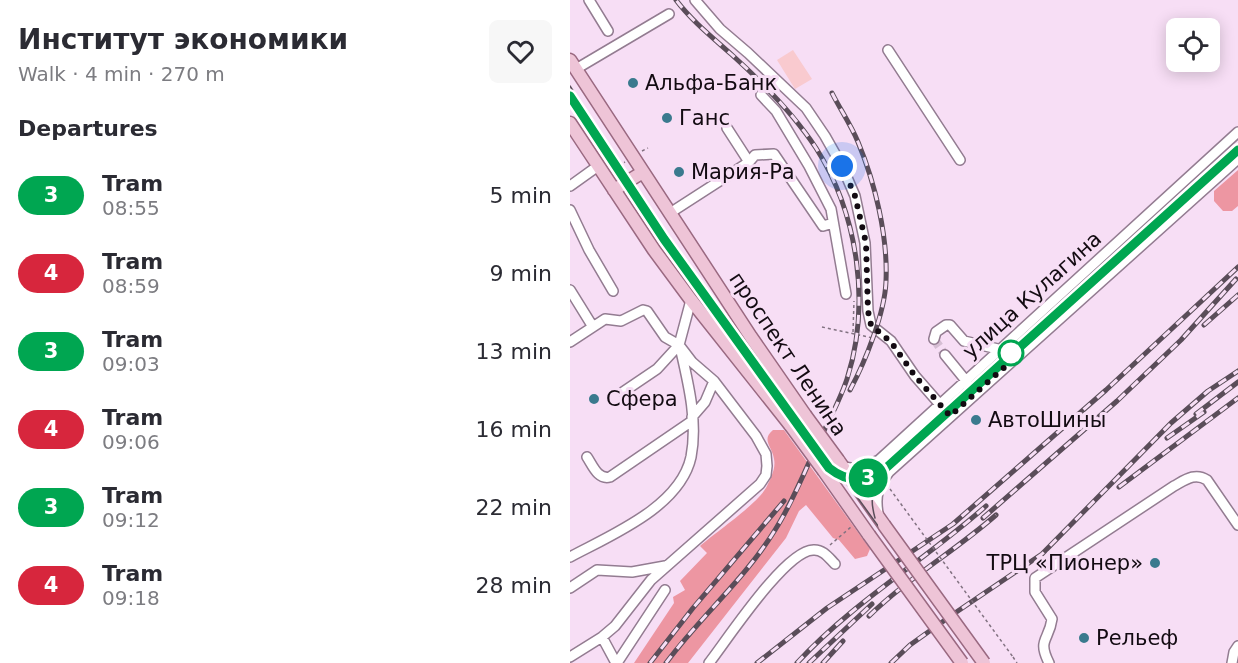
<!DOCTYPE html>
<meta charset="utf-8">
<style>
:root{--surface:#fff;--page:#f7f7f7;--text:#2b2b33;--muted:#7c7c81}
body{margin:0;font-family:"DejaVu Sans",sans-serif;background:var(--page);color:var(--text);height:100vh;display:flex;flex-direction:column;font-size:22px;white-space:nowrap}
*{box-sizing:border-box;margin:0}
p{font-size:20px;color:var(--muted)}
.icon{flex:none;width:33px;height:33px;fill:none;stroke:currentColor;stroke-width:2;stroke-linecap:round;stroke-linejoin:round}
.map{position:relative;flex:1;overflow:hidden}
.side{display:flex;flex-direction:column;background:var(--surface);width:570px}
.side>*{flex:none}
.badge{padding:0 12px;border-radius:20px;font-size:21px;line-height:39px}
.tools{position:absolute;left:596px;top:18px;display:grid;gap:12px}
.tools a{display:grid;place-items:center;width:54px;height:54px;border-radius:9px;background:var(--surface);box-shadow:0 3px 15px #0003;font-size:30px}
.you{position:absolute;width:30px;height:30px;margin:-15px;border:4px solid #fff;border-radius:50%;background:#1a73e8;box-shadow:0 0 0 9px #1a73e833}
.map>.badge{position:absolute;translate:-50% -50%;box-shadow:0 0 0 3px #fff}
h2{padding:0 18px;font-size:22px;line-height:54px}
.round{display:grid;place-items:center;flex:none;width:63px;height:63px;border-radius:9px;background:var(--page)}
.overview{display:flex;align-items:center;justify-content:space-between;height:102px;padding:0 18px}
h1{font-size:28px;font-weight:700;line-height:45px}
ul{padding:0;list-style:none}
li{display:flex;align-items:center;gap:18px;height:78px;padding:0 18px}
li div{flex:1}
li b{display:block;font-size:22px}
li em{font-style:normal}
li .badge{min-width:66px;font-weight:700;text-align:center}
main{display:flex;flex:1;min-height:0}
.map>svg:first-child{display:block}
.green{fill:#f9cacf}
.forest{fill:#ed96a2}
.lines{fill:none;stroke-linecap:round;stroke-linejoin:round}
.minor-tunnel{stroke:#d5bed3;stroke-width:9;stroke-dasharray:9 4.5;stroke-linecap:butt}
.minor-casing{stroke:#937c91;stroke-width:12}
.major-casing{stroke:#9a6981;stroke-width:15}
.path{stroke:#827281;stroke-width:1.5;stroke-dasharray:3 3;stroke-linecap:butt}
.minor{stroke:#fff;stroke-width:9}
.major{stroke:#eec4d7;stroke-width:12}
.tram{stroke:#5a4d59;stroke-width:1.5}
.rail-casing{stroke:#5a4d59;stroke-width:5}
.rail{stroke:#f7def5;stroke-width:3;stroke-dasharray:9;stroke-linecap:butt}
.major-bridge-casing{stroke:#9a6981;stroke-width:15;stroke-linecap:butt}
.path-bridge{stroke:#827281;stroke-width:1.5;stroke-dasharray:3 3;stroke-linecap:butt}
.major-bridge{stroke:#eec4d7;stroke-width:12}
.line-casing{stroke:#fff;stroke-width:14}
.line{stroke:#00a651;stroke-width:9}
.walk{stroke:#130b12;stroke-width:6;stroke-dasharray:0 10.8}
.poi-dot{fill:#3a7a8e;stroke:#f7def5;stroke-width:2}
.stop-dot{fill:#fff;stroke:#00a651;stroke-width:3}
.labels{text-anchor:middle;dominant-baseline:central;stroke-width:6;stroke-linejoin:round;paint-order:stroke}
.poi-label{font-size:21px;fill:#130b12;stroke:#f7def5;text-anchor:start}
.street-label{font-size:21px;fill:#130b12;stroke:#f7def5}
</style>
<main>
<section class="side">
<div class="overview"><div><h1>Институт экономики</h1><p>Walk · 4 min · 270 m</p></div><a class="round"><svg class="icon" aria-label="heart" viewBox="0 0 24 24"><path d="M12 20l-8-8c-3-5 5-10 8-4 3-6 11-1 8 4z"/></svg></a></div>
<h2>Departures</h2>
<ul>
<li><span class="badge" style="background:#00a651;color:#fff">3</span><div><b>Tram</b><p>08:55</p></div><em>5 min</em></li>
<li><span class="badge" style="background:#d7263d;color:#fff">4</span><div><b>Tram</b><p>08:59</p></div><em>9 min</em></li>
<li><span class="badge" style="background:#00a651;color:#fff">3</span><div><b>Tram</b><p>09:03</p></div><em>13 min</em></li>
<li><span class="badge" style="background:#d7263d;color:#fff">4</span><div><b>Tram</b><p>09:06</p></div><em>16 min</em></li>
<li><span class="badge" style="background:#00a651;color:#fff">3</span><div><b>Tram</b><p>09:12</p></div><em>22 min</em></li>
<li><span class="badge" style="background:#d7263d;color:#fff">4</span><div><b>Tram</b><p>09:18</p></div><em>28 min</em></li>
</ul>
</section>
<div class="map">
<svg width="668" height="663" viewBox="0 0 668 663">
<rect width="100%" height="100%" fill="#f7def5"/>
<path class="green" d="M223,50L242,79L225,89L207,60Z"/>
<path class="forest" d="M668,170V206L662,211H653L644,201V191Z
M203,430H214L300,549L297,556L285,559L269,540L263,538L236,505L229,511L216,538L118,663H64L104,603L103,597L115,590L110,581L137,553L130,546C146,532 189,503 197,486C201,478 206,468 204,459C202,446 191,440 203,430Z"/>
<g class="lines">
<path class="minor-tunnel" d="M364,339L375,355"/>
<g class="minor-casing">
<path id="minor" d="M19,0L38,31
M125,0L150,29L178,53L236,108L255,136L272,166L285,196L295,243L298,311L301,325L321,341L345,376L380,416
M318,50L390,160
M6,69L99,14
M191,95L206,111L239,166L261,209L276,294
M179,162L185,155L204,154L253,226L263,223
M0,186L28,166
M0,210L19,250L43,291
M100,213L179,162L157,128
M0,290L23,327
M364,339L366,332L376,325H380L394,341L428,349
M0,342L35,319L51,321L73,310L77,311L95,337L109,345L122,362L144,381L186,436L196,454L197,466L196,475L190,484L81,580L45,626L32,637L0,657
M375,355L406,393
M53,392L87,369L109,345L121,300
M122,417L135,402L144,381
M17,457C23,466 28,480 40,477L122,421
M273,467L289,469L309,460L668,132
M308,513C305,496 308,486 319,472L668,159
M0,557C41,535 110,507 121,457C128,421 118,382 110,347
M0,588L27,570L62,572L95,566
M32,637L46,663
M47,663L95,590
M139,663C157,640 215,551 243,550C253,549 259,558 265,564
M479,663C467,639 479,641 482,619L465,592V578L604,486C615,480 625,472 637,480L668,525
M662,663L664,652L668,646"/>
</g>
<g class="major-casing">
<path id="major" d="M0,60L181,337L235,415
M0,123L84,250L121,300L221,426
M44,190L73,172
M268,460L314,525
M254,471L299,535"/>
</g>
<path class="path" d="M72,151L78,148
M44,169L55,162
M252,327L303,338
M283,332L284,301
M260,545L281,527
M443,657L447,663"/>
<use href="#minor" class="minor"/>
<use href="#major" class="major"/>
<path class="tram" d="M0,86L85,217L407,663
M268,475C286,483 301,479 316,468L668,150
M305,518C300,500 301,487 312,473"/>
<g class="rail-casing">
<path id="rail" d="M262,93C270,109 281,125 288,142C305,183 318,236 316,281C315,313 295,362 280,390
M634,325L668,295
M626,414L668,382
M597,438L634,412
M549,487L668,398
M413,518L547,401L611,340L666,279
M299,616C338,578 385,551 426,515
M80,663L123,608L214,501
M96,663C130,617 175,579 205,530C221,505 233,476 245,449C256,426 269,403 277,379C301,304 288,214 246,148C223,113 192,82 161,54C142,37 121,20 106,0
M187,663L257,608L383,524L536,390L668,267
M227,663C283,602 354,561 416,506
M239,663L302,604
M253,663L273,641
M321,663L340,645L382,615L472,554L601,423L638,391L668,371"/>
</g>
<use href="#rail" class="rail"/>
<g class="major-bridge-casing">
<path id="major-bridge" d="M235,415L268,460
M221,426L254,471
M314,525L414,663
M299,535L392,663"/>
</g>
<path class="path-bridge" d="M320,489L443,657"/>
<use href="#major-bridge" class="major-bridge"/>
</g>
<g class="lines">
<g class="line-casing">
<path id="line" d="M0,96L94,239L259,468C278,483 297,483 316,468L668,150"/>
</g>
<use href="#line" class="line"/>
<path class="walk" d="M272,166L285,196L296,243L298,311L301,325L321,342L345,376L380,416L438,364L441,353"/>
</g>
<g class="poi-dot">
<circle cx="63" cy="83" r="6"/>
<circle cx="97" cy="118" r="6"/>
<circle cx="109" cy="172" r="6"/>
<circle cx="24" cy="399" r="6"/>
<circle cx="406" cy="420" r="6"/>
<circle cx="585" cy="563" r="6"/>
<circle cx="514" cy="638" r="6"/>
</g>
<circle class="stop-dot" cx="441" cy="353" r="12"/>
<g class="labels">
<g class="poi-label">
<text x="75" y="83">Альфа-Банк</text>
<text x="109" y="118">Ганс</text>
<text x="121" y="172">Мария-Ра</text>
<text x="36" y="399">Сфера</text>
<text x="418" y="420">АвтоШины</text>
<text x="573" y="563" text-anchor="end">ТРЦ «Пионер»</text>
<text x="526" y="638">Рельеф</text>
</g>
<g class="street-label">
<text transform="translate(462 295) rotate(-42)">улица Кулагина</text>
<text transform="translate(218 354) rotate(56)">проспект Ленина</text>
</g>
</g>
</svg>
<div class="tools">
<a><svg class="icon" aria-label="locate" viewBox="0 0 24 24"><circle cx="12" cy="12" r="6"/><path d="M12 2v4M12 18v4M2 12h4M18 12h4"/></svg></a>
</div>
<div class="you" style="left:272px;top:166px"></div>
<b class="badge" style="left:298px;top:478px;background:#00a651;color:#fff">3</b>
</div>
</main>
